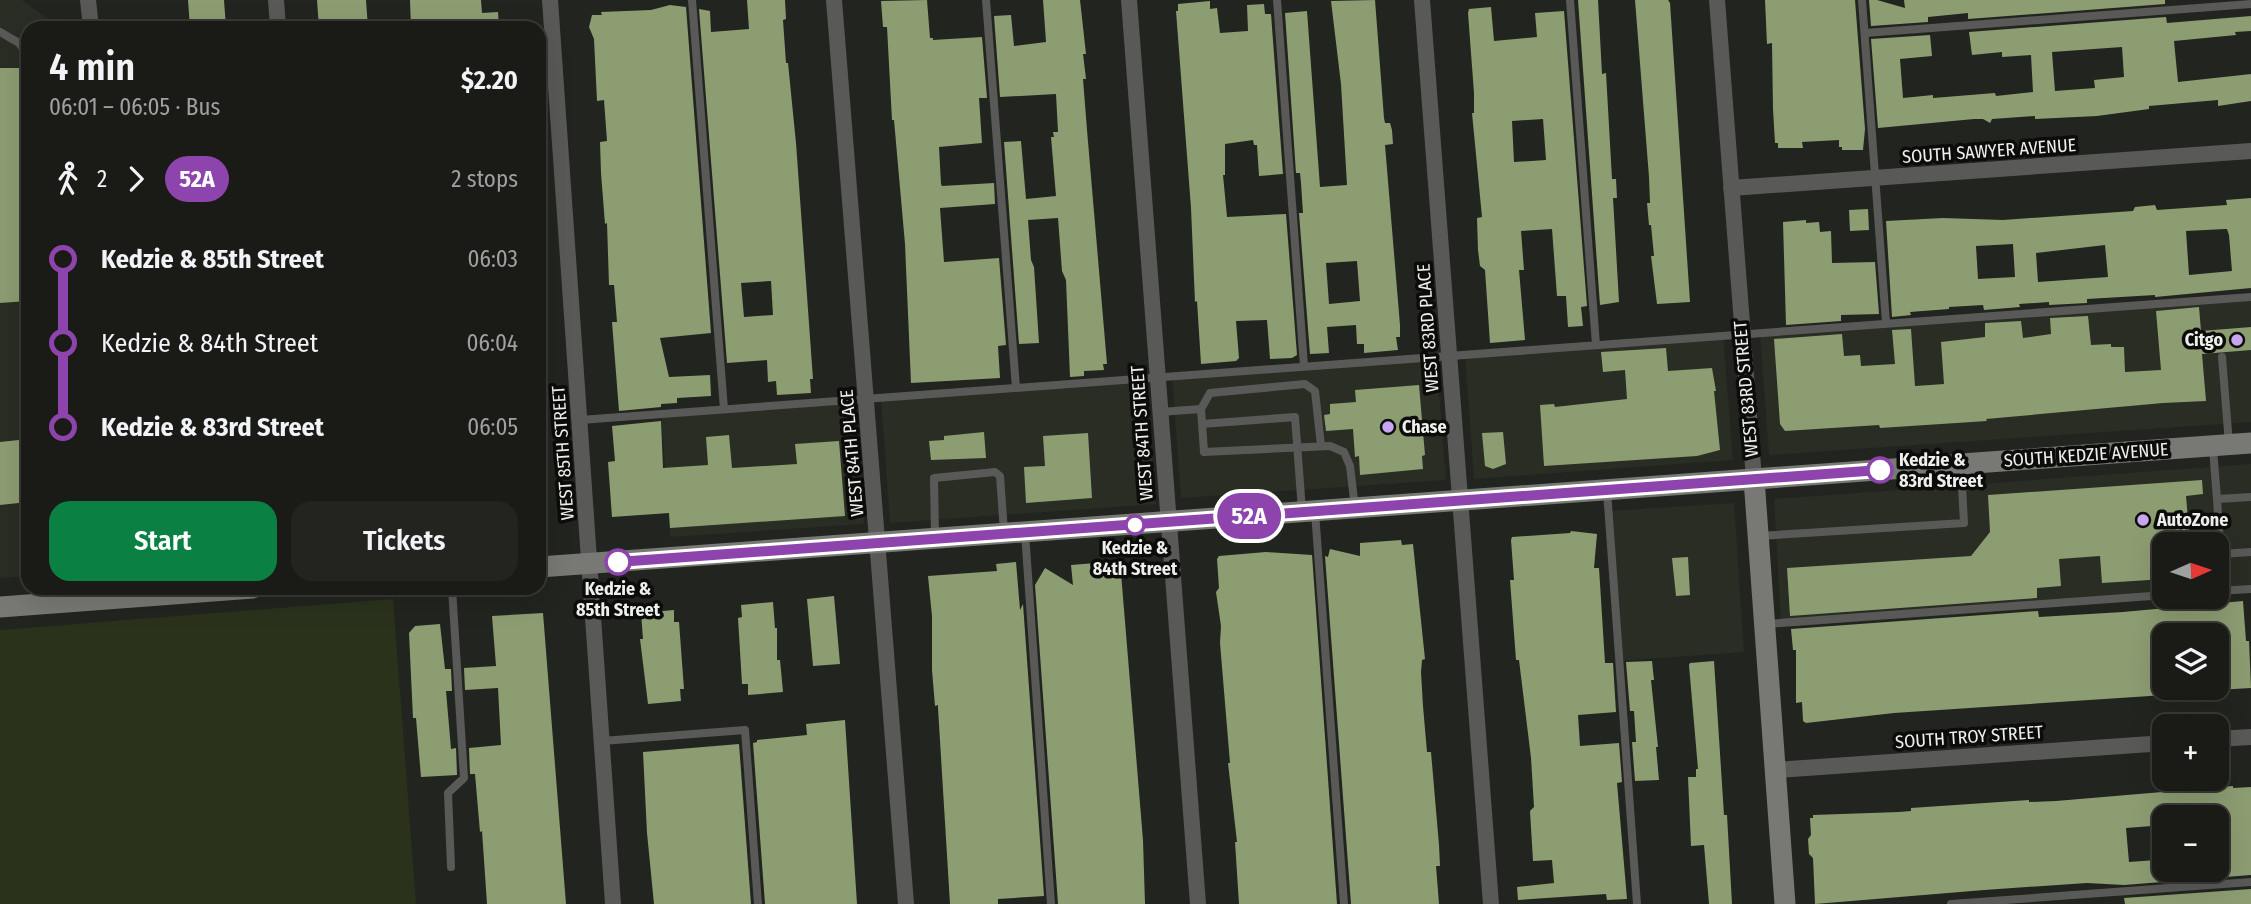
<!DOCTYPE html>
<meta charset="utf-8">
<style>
:root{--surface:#1a1b17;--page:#232420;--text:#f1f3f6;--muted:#9fa1a1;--line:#383936;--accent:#0b8043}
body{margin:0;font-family:"Fira Sans Condensed",sans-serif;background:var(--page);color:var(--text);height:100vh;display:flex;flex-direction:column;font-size:26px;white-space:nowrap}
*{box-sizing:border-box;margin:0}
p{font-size:23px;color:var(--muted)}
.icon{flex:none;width:38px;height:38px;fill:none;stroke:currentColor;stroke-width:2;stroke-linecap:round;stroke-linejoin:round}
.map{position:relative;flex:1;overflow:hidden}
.details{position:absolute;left:21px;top:21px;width:525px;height:574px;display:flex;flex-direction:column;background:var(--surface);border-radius:21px;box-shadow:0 7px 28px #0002,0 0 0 2px var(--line)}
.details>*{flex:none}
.badge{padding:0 14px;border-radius:23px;font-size:24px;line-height:46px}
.needle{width:46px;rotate:87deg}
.controls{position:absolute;left:2152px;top:532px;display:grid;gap:14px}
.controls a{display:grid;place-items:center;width:77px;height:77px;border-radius:14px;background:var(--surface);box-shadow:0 7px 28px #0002,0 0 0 2px var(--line);font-size:35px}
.map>.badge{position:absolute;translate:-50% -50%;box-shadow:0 0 0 4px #fff}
.legs{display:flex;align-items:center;gap:10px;height:77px;padding:0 28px;font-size:23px}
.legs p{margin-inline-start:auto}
.headline{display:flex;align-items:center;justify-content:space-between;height:119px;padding:0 28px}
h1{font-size:38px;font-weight:600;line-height:52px}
.primary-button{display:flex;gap:14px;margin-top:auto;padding:14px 28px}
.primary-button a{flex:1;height:80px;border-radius:21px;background:var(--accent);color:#fff;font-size:28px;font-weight:600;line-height:80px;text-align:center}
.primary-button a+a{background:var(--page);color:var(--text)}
ul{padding:0 28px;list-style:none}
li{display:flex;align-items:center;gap:24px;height:84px;font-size:26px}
li i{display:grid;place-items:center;width:10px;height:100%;margin:0 9px;background:currentColor}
li i::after{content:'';width:18px;height:18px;margin:-9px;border:5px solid;border-radius:50%;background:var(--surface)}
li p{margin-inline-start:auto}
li:first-child i{background:linear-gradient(#0000 50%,currentColor 0)}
li:last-child i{background:linear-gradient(currentColor 50%,#0000 0)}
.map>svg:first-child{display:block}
.built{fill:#292d23}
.green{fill:#2a321c}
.building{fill:#8d9d72;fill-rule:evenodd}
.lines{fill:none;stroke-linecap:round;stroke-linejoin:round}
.lane{stroke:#595a58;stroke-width:8}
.street{stroke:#595a58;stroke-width:16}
.secondary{stroke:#787975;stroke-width:21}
.line-1-casing{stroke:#fff;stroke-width:16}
.line-1{stroke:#8e44ad;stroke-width:10}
.poi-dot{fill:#c7a6ef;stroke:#0c0d0b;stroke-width:2.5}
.stop-1-dot{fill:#fff;stroke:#8e44ad;stroke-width:3.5}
.labels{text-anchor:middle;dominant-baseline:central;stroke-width:7;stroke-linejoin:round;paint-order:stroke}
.street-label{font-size:18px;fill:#eef0ed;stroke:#0c0d0b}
.poi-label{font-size:18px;font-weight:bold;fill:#eef0ed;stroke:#0c0d0b;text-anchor:start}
.stop-label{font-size:18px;font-weight:bold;fill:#eef0ed;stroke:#0c0d0b}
</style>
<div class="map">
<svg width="2251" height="904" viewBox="0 0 2251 904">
<rect width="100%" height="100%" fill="#22241f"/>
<path class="built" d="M0,0H22L50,20L51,28H28V576L0,578Z
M2251,297V422L1769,455L1760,333Z
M1723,335L1733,460L1474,479L1465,355Z
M1436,356L1446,480L1181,498L1172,376Z
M1145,378L1156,504L890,523L881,398Z
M855,399L864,524L670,537L661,414Z
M2251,464V589L2217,591V544H2165V595L1781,623L1774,499Z
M1734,503L1744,652L1619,661L1608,511Z"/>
<path class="green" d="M393,599L416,904H0V630Z"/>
<path class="building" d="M188,0H224L226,28H190Z
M317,0H366L368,28H319Z
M410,0H481L482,13L498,12L499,28H411Z
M747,0H785L786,19L783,20L786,63H788L796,143L813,379H810L811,393L777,395L776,381L768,382L767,360L727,363L699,9L710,11L711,32L749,29ZM771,281L773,315L744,317L741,283Z
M927,0L930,38H933V40L982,37L987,98H979L982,143L939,147L941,184L942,186L994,183L995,204L940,208L944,262L999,258L1006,345L998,346L1000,378L911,383L905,244L894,120H892L887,27H883L881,1Z
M1043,0H1080L1086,54H1083L1086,79H1083L1087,130L1107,364H1103L1104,370L1084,371V376L1070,377L1066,280L1062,271L1058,218L1028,220L1031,260L1034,267L1039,343L1019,344L1004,142L1021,141L1026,199L1056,196L1051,137H1054L1053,132H1058L1056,94L1000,97L994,16L1011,15L1014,46L1046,42Z
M1375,0L1384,118L1385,123H1390L1392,130L1393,144L1385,145L1400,325V337H1396L1398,350L1364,353V344H1357L1356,325L1327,327L1329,353L1310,354L1299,213H1303L1301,183L1300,173H1296L1285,13L1307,11L1320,187L1347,185L1341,84L1331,1ZM1357,261L1360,301L1329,304L1326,263Z
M1578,0H1598L1602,74L1606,73L1612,179H1616L1617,198H1613L1619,302L1600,305Z
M1635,0H1668L1670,3L1690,302L1657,304L1651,256H1654L1651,225H1649L1647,203H1650L1649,177Z
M1765,0H1855L1865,129L1863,150H1842V147H1839V140L1802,142L1803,148H1778V143H1775L1773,109L1772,43L1767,44Z
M1869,0H1877L1905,8L1904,0H2165V4L1968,19V13L1928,17V22L1871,26Z
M1210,1V9L1217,8L1220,33L1248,31L1247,5L1264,4L1265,14H1271L1283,174L1259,176L1257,145H1254L1253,140L1225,144V175H1223L1227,217L1286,214L1297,355L1292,358L1270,359L1267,320L1236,321L1239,358L1236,361L1201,364L1197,301L1195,302L1191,208L1176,11H1178V4Z
M670,5L686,7L711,333L660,338L669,377L710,375L711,396L677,398V403L661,404V407L619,411L612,322H617L614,285H609L607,223L605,224L601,173L600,142L607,141L604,100L597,101L594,39L589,27L592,15H602L601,12L651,10Z
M1491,7L1494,41L1537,37L1535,13L1564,11L1587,306L1581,307L1583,326L1568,327L1566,296H1557L1552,229L1521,231L1524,270H1519L1525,340L1490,343L1485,270L1480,266L1478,250L1477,218L1482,217L1472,113H1474V93L1468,13L1469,9ZM1543,119L1546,160L1514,162L1512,121Z
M2251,16V31L2235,32L2236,35L2174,41L2178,82L2251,74V101L2218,106V100L2149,106V109L2097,116L2035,119V116L1992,119L1990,123L1983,119H1974L1878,128L1871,39L1930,35L1932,56L1900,59L1903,98L1933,95V98L1995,93L1996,96L2033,92L2031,55L2002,57V52L1972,55L1969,32L2166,17L2167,23ZM2122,47L2124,77L2094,80L2095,88L2055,91L2052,52Z
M0,68H19L28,207V301L0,303Z
M2251,198V288L2155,297V295L2087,299V303L2049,305V302L2019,304L2020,307L1984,310L1983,305L1949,307V309L1910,312L1911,315L1892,317L1886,221L1943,218L2003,220L2133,211L2135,207L2155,205L2157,210L2227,205L2226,200ZM2225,229H2227L2229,235L2232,271L2189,275L2186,231ZM2013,244L2015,277L1978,279L1976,246ZM2105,245L2108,277L2038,282L2036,253Z
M1868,209L1869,230L1850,231L1849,210Z
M1806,220V223L1819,222L1820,232L1831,231L1832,263L1875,262L1879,314L1841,315V321L1786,325L1783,222Z
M2199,307L2201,331L2251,327V350L2202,354L2206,401L2163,403L1986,419L1987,421L1880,428L1879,425L1785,431L1780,424L1774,339L1842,334L1844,356L1860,355L1861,366L1895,364L1892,330L1911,329L1915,386L1930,385L1944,384L1941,342L1985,337V323L2021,321L2023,338L2051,334L2050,318L2088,316L2091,345L2111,344V347H2124L2125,372L2161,370L2156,311Z
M1666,348L1668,371L1712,368L1716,391H1714L1720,450L1697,456L1544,466L1540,405L1554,404L1555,407L1627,399L1625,370L1603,372L1601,352Z
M1419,385L1425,455L1422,456L1423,469L1360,475L1359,456L1355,457L1353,429L1326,431L1324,415L1330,414V404L1356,402L1355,390Z
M661,421L663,468L708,465L706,437L729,435L732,468L797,464L795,444L839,441L845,516L670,528L669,513L612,517L608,462L615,461L612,426Z
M984,432L986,458L931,460L929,441L944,440V436Z
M1503,432L1506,464L1493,469L1485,466L1482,433Z
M1088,433L1092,498L1026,503L1024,467L1045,466L1043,436Z
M28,439V502L0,505V442Z
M2202,480L2203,494L2186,496L2190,544H2165V579L2102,583L2100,556L2059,559L2061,586L2037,588V598L1790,616L1787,568L1971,556L1990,532L1988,495Z
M1571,531L1597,534L1594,568H1599L1605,663H1613L1616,712L1578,715L1580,746L1619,743L1622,782L1617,783L1627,899L1607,900L1606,894L1518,900L1517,887L1554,883L1552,860L1533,861L1530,811L1534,807L1531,758L1519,660H1516L1510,580H1514L1511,540L1512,537L1570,533Z
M1401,540L1402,545L1413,544L1425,659L1422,660L1421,672L1423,706L1427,752H1431L1439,845L1440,866H1436L1439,904H1351L1325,556L1328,557L1330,549L1360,556V543Z
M1266,552L1312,555L1337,904H1239L1235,842H1237L1228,763H1230L1220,643L1221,626L1216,592L1219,588L1217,559L1219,556Z
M1688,557L1690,595L1676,596L1672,558Z
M1120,561L1143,840L1145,904H1058L1035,585L1045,568L1073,585L1071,565Z
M1016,562L1020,610L1023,604L1044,896L998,899V904H950L938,708V705L935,706L932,670V616L928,576L997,571L996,564Z
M834,596L840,664L813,666L807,599Z
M2243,601L2246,641H2249L2251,688L2217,690V623L2199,624L2162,626L2165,695L1894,713L1806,723L1803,721L1802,702L1796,703V650H1793L1791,629L2038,611L2039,617L2123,612Z
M773,602L775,628H777V660H780L783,692L748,695V684H742L738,618L742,617L741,605Z
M674,610V622H679L684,689H680L681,701L648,704L640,639H643L641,613Z
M543,613L566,904H487L482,831L480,832L475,774H470L469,748L501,745L498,688L465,690L464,668L496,666L492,616Z
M440,624L445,669H451L452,691H446L451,749L456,748L457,775L421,777L416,718H413L409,633L415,626Z
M1652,661L1654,680H1651L1658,747H1656L1659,780L1635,781L1632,742H1636L1634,711H1630L1626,662Z
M1714,661L1724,815H1727L1732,904H1709L1704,845L1691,846L1688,777H1696V769H1698L1689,665L1690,663Z
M845,720L857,904H765L753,743L757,742V740L807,735L806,724Z
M739,744L751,904H654L647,833L643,752Z
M2233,786V788L2251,787V875L2124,885L2087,883L1984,890L1815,904L1813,858L1809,854L1808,839L1811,835L1810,818H1813V815L1899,812L1911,811V808L2029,800V802L2056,801ZM2165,817H2217V825H2224L2226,854H2222L2223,870H2157L2156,860L2129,862L2126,828L2165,825Z
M2251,889V904H2125L2124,898Z"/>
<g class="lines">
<path class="lane" d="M692,0L724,409
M986,0L1016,388
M1277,0L1304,366
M1570,0L1596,345
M1862,0L1886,323
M0,32L19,43L28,55
M1865,33L2251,4
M2222,357L2229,444
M1201,409L1210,393L1305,384L1315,391L1321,446
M1160,412L1201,409L1204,452L1330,446L1344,452L1350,466L1355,508
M580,420L2251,297
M1202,424L1295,417L1302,510
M2213,449L2217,499
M1607,491L1637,904
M1315,512L1344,904
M1025,533L1051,904
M935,536L934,478L995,472L1000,476L1004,532
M1760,536L1964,523L1961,467
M2221,554L2251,552
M2217,591L2251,589
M2223,591L2217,499L2251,497
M1766,624L2165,595
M602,741L745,730L758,904
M451,867L448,793L464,778L452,588
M1951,904L2251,882"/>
<path class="street" d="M88,0L91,28
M276,0L278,28
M550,0L613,904
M834,0L906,904
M1129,0L1198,904
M1422,0L1491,904
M1717,0L1754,479
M1731,188L2251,151
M2217,739L2251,737
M1776,770L2165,743"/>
<path class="secondary" d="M1754,479L1785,904
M539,567L2251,443
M0,607L253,588"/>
</g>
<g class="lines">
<g class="line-1-casing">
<path id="line-1" d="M618,562L1880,470"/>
</g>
<use href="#line-1" class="line-1"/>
</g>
<g class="poi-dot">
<circle cx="2237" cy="340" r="7"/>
<circle cx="1388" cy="427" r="7"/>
<circle cx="2143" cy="520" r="7"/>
</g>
<g class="stop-1-dot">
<circle cx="1880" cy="470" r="12"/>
<circle cx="1135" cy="525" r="9"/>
<circle cx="618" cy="562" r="12"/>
</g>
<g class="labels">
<g class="street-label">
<text transform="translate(1989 151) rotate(-4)">SOUTH SAWYER AVENUE</text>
<text transform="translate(1428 328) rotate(-94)">WEST 83RD PLACE</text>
<text transform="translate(1746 389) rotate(-95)">WEST 83RD STREET</text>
<text transform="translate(1142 433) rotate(-94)">WEST 84TH STREET</text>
<text transform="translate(563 453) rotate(-94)">WEST 85TH STREET</text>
<text transform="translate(852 453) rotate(-95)">WEST 84TH PLACE</text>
<text transform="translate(2086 455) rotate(-4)">SOUTH KEDZIE AVENUE</text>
<text transform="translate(1969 737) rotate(-4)">SOUTH TROY STREET</text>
</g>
<g class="poi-label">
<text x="2223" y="340" text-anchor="end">Citgo</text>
<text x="1402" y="427">Chase</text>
<text x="2157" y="520">AutoZone</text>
</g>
<g class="stop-label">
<text x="1899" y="460" text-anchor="start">Kedzie &amp;<tspan x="1899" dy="21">83rd Street</tspan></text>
<text x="1135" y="548">Kedzie &amp;<tspan x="1135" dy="21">84th Street</tspan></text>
<text x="618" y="589">Kedzie &amp;<tspan x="618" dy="21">85th Street</tspan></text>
</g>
</g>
</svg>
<div class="controls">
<a><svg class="needle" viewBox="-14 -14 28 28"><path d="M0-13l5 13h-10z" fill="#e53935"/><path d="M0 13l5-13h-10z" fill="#9fa1a1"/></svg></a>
<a><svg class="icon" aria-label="layers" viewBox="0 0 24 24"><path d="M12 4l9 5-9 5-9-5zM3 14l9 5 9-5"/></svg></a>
<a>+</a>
<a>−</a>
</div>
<b class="badge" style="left:1249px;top:516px;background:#8e44ad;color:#fff">52A</b>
<section class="details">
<div class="headline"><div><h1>4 min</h1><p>06:01 – 06:05 · Bus</p></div><b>$2.20</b></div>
<div class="legs"><svg class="icon" aria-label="walk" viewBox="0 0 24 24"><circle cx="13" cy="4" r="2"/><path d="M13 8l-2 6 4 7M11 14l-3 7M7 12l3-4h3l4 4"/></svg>2<svg class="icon" aria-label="forward" viewBox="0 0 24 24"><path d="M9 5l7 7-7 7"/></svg><b class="badge" style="background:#8e44ad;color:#fff">52A</b><p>2 stops</p></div>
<ul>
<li><i style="color:#8e44ad"></i><b>Kedzie &amp; 85th Street</b><p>06:03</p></li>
<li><i style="color:#8e44ad"></i><span>Kedzie &amp; 84th Street</span><p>06:04</p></li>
<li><i style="color:#8e44ad"></i><b>Kedzie &amp; 83rd Street</b><p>06:05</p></li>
</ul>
<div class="primary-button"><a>Start</a><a>Tickets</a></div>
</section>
</div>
